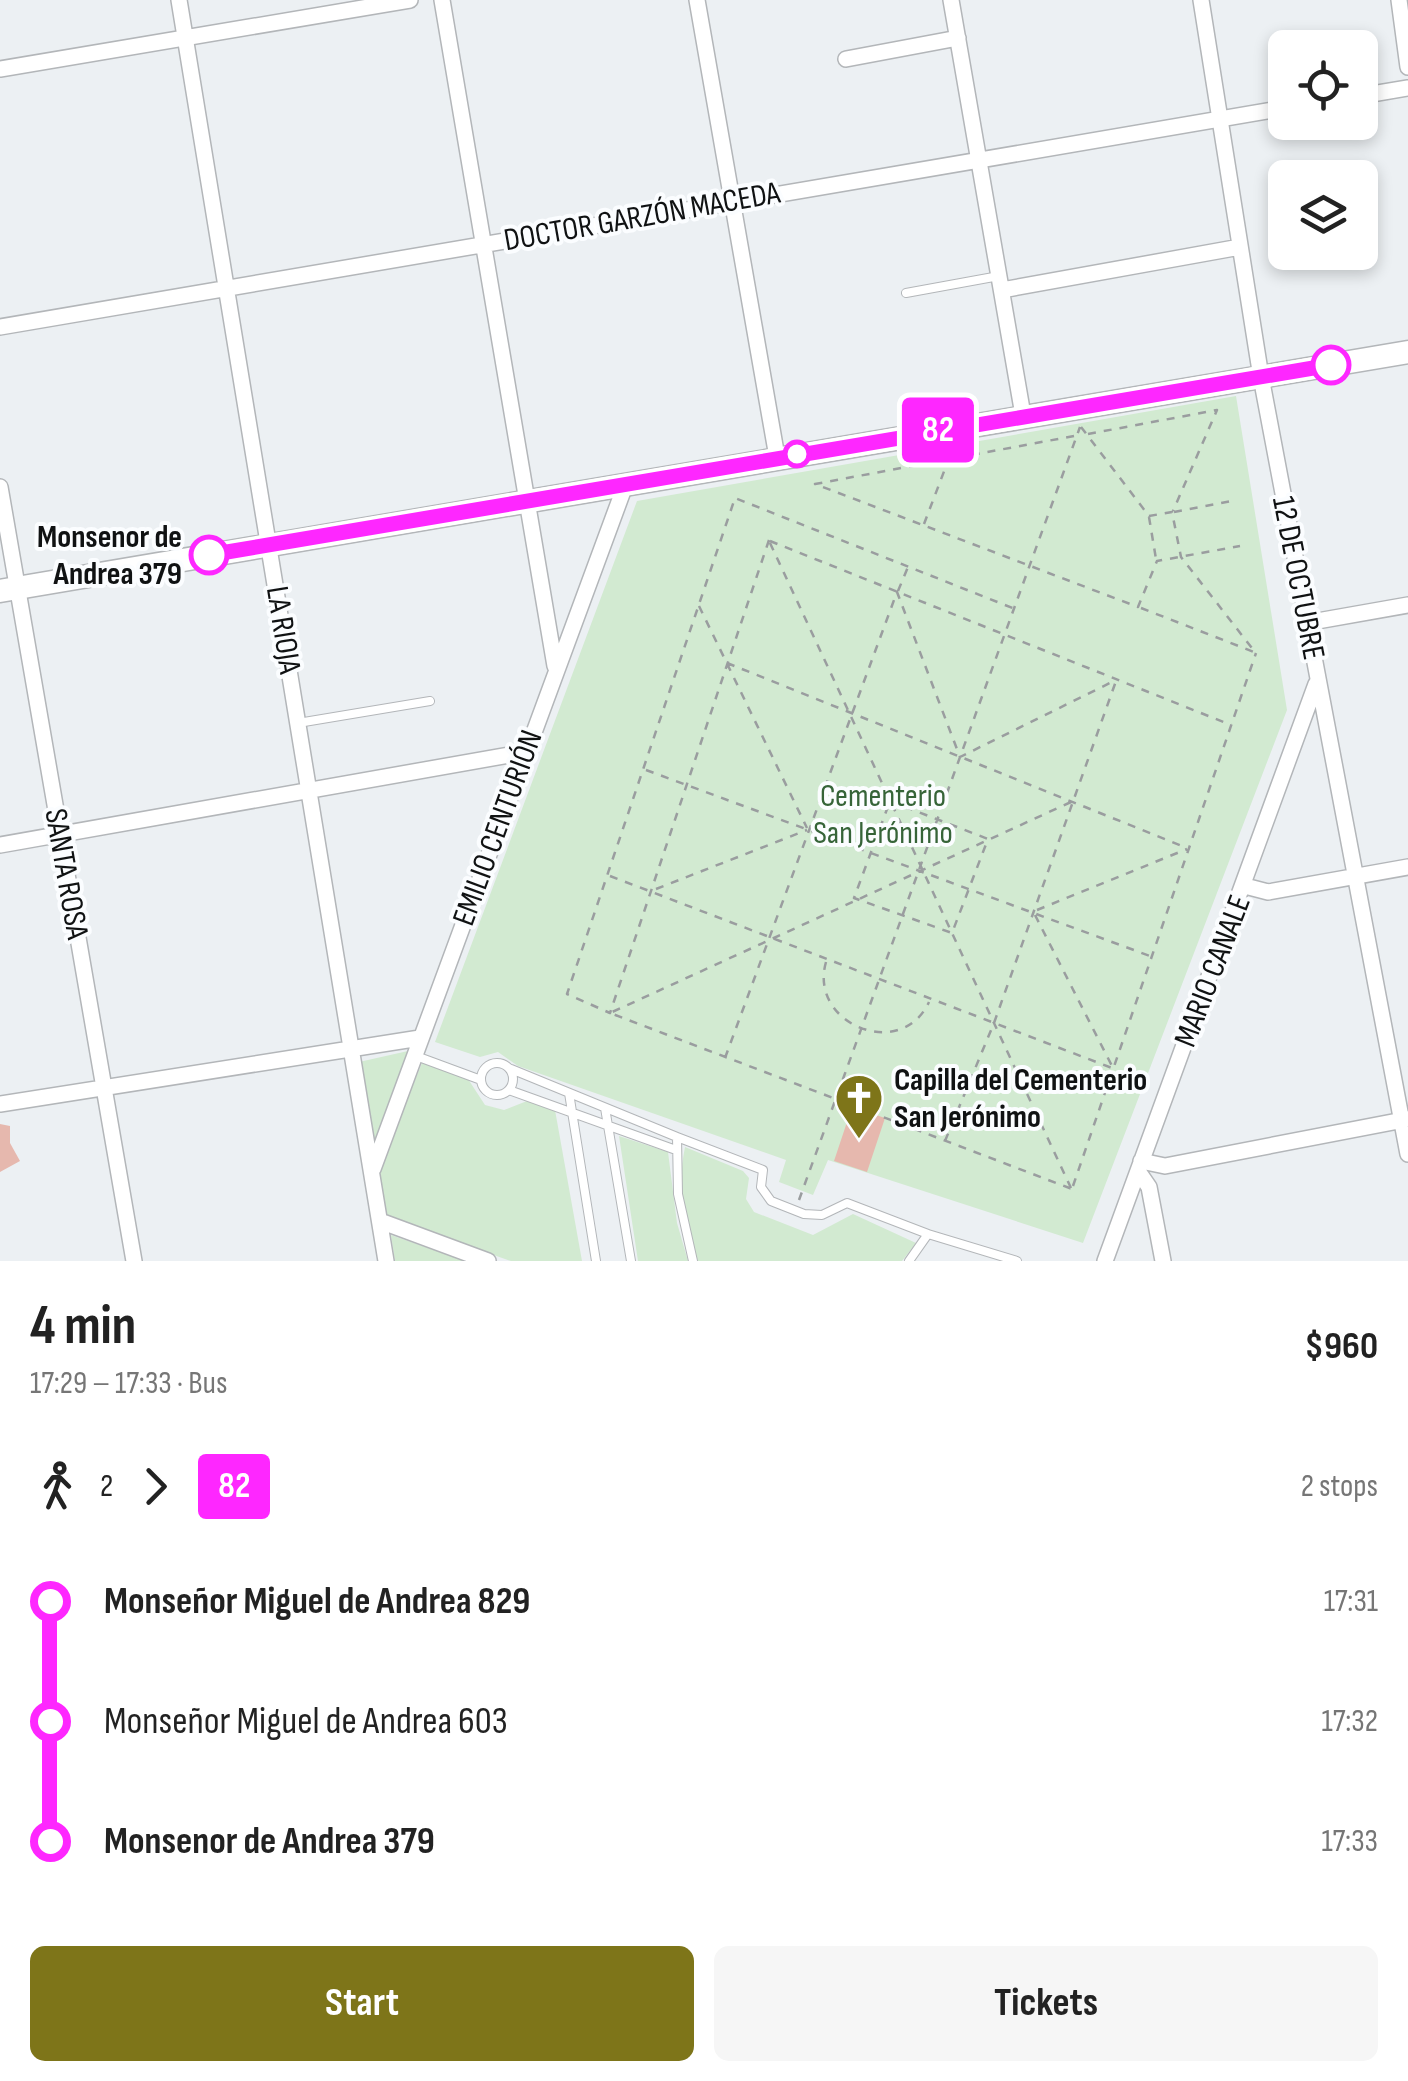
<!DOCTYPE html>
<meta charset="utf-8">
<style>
:root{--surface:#fff;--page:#f6f6f6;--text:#222;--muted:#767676;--accent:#7e7519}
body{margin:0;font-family:"Sofia Sans Condensed",sans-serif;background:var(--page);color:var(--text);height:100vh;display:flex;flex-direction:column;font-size:38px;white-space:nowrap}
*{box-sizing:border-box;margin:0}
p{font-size:32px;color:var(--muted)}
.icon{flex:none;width:55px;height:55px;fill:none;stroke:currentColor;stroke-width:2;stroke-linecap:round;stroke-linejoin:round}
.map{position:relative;height:1261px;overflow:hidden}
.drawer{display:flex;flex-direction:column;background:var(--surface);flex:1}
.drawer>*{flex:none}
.badge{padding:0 20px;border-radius:8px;font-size:35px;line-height:65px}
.controls{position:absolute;left:1268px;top:30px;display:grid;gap:20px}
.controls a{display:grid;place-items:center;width:110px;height:110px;border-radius:15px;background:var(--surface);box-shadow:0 5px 15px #0003;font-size:50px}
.map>.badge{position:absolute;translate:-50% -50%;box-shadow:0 0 0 5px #fff}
.legs{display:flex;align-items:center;gap:15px;height:110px;padding:0 30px;font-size:32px}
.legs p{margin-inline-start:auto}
.overview{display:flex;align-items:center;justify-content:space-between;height:170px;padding:0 30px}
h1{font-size:55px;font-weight:700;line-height:75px}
.action{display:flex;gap:20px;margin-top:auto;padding:20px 30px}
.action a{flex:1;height:115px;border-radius:15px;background:var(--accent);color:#fff;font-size:40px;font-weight:700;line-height:115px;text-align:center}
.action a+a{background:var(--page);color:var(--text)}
ul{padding:0 30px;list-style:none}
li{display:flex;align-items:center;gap:35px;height:120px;font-size:38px}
li i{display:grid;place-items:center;width:15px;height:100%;margin:0 12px;background:currentColor}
li i::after{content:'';width:25px;height:25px;margin:-12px;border:8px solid;border-radius:50%;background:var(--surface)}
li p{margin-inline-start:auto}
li:first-child i{background:linear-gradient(#0000 50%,currentColor 0)}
li:last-child i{background:linear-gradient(currentColor 50%,#0000 0)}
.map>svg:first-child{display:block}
.green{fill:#d2ead1}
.building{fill:#e6b8ae}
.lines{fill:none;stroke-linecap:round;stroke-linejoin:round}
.lane-casing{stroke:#b3b6b9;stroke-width:10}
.street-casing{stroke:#b3b6b9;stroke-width:18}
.secondary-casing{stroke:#b3b6b9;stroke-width:25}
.path{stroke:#9a9d9f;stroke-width:2.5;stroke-dasharray:8 8;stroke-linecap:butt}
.lane{stroke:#fff;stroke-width:8}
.street{stroke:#fff;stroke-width:15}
.secondary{stroke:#fff;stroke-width:22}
.line-1-casing{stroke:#fff;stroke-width:22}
.line-1{stroke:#fe27ff;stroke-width:15}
.stop-1-dot{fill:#fff;stroke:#fe27ff;stroke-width:5}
.labels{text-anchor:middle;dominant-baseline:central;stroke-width:8;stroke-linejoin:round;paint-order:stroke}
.street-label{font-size:32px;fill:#101213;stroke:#fbfdff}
.stop-label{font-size:32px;font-weight:bold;fill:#101213;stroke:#fbfdff;text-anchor:end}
.park-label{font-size:32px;fill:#366438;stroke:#fbfdff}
.poi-label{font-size:32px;font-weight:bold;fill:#101213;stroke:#fbfdff;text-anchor:start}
</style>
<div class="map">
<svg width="1408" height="1261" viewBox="0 0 1408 1261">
<rect width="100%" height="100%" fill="#ecf0f3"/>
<path class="green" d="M1236,396L1287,710L1083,1243L828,1160L813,1195L779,1182L786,1160L518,1066L498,1052L480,1057L435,1042L637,501Z
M408,1051L374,1148L359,1062Z
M422,1063L468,1079L485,1105L504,1110L527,1101L555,1110L582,1261H511L385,1217L377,1173Z
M619,1136L668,1152L677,1223L688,1261H638Z
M685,1147L743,1171L749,1178L746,1199L754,1212L813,1235L853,1214L916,1243L902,1261H698C683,1225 677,1185 685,1147Z
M391,1235L465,1261H395Z"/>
<path class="building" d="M852,1107L885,1118L867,1172L834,1161Z
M0,1124L10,1126V1143L20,1161L0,1172Z"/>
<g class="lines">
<g class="lane-casing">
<path id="lane" d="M906,293L999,276
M298,723L430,701
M416,1056L481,1080
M481 1079a16 16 0 1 1 32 0a16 16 0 1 1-32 0Z
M511,1069L677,1137
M509,1090L676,1150
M569,1093L596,1261
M605,1108L631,1261
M928,1234L1017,1261
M693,1261L678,1194L677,1137L763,1170L761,1187L771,1201L804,1214L822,1215L847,1203L928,1234L909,1261"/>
</g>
<g class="street-casing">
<path id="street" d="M179,0L386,1261
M442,0L555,666
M697,0L777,457
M951,0L1023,415
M1201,0L1261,377L1408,1154
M1399,0L1408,67
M846,59L958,38
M0,69L410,0
M1360,96L1408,88
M1002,290L1240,247
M0,327L1285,108
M0,487L134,1261
M1306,623L1408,605
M0,845L526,752
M1245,886L1268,892L1408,867
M0,1104L420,1038
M1141,1161L1165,1166L1408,1119
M373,1169L626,483
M1138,1171L1149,1187L1163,1261
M380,1221L488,1261
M1105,1261L1316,684"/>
</g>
<g class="secondary-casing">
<path id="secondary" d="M0,591L1408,352"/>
</g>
<path class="path" d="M1081,427L1149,516L1172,512L1181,557L1255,652
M1088,434L1217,410L1173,511
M1074,436L815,484L1138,607L1157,561L1240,546
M1174,512L1232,501
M1149,517L1156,559
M924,524L948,461
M769,540L610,1013L567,994L735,498L1015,609
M770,541L1231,725
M770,543L1071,1188
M898,591L908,567
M699,606L807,828
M1141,608L1254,652
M727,663L1187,848
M646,770L1150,956
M890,801L988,839L952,933L854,898Z
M1071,802L610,1013L1072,1189
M610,876L1112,1068
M656,889L807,830
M1037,910L1187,849
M1035,915L1113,1068
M826,962C808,1024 901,1062 929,1002
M725,1058L897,592L960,757L1116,680
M945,1141L994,1023L1116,681
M1073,1186L1256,653
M799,1200L1080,427"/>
<use href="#lane" class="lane"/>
<use href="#street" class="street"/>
<use href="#secondary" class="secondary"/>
</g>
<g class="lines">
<g class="line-1-casing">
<path id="line-1" d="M209,555L1331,365"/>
</g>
<use href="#line-1" class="line-1"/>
</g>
<defs>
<g id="church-pin" transform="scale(2.5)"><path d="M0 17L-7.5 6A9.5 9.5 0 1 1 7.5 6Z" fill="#7e7519" stroke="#fbfdff"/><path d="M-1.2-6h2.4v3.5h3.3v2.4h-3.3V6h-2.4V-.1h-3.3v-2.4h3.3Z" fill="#fff"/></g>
</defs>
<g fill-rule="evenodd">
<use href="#church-pin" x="859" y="1098"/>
</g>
<g class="stop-1-dot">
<circle cx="1331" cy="365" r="18"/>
<circle cx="797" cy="454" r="12"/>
<circle cx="209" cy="555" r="18"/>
</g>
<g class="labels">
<g class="street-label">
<text transform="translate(642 217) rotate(-10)">DOCTOR GARZÓN MACEDA</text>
<text transform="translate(1298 578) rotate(79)">12 DE OCTUBRE</text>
<text transform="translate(283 630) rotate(81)">LA RIOJA</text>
<text transform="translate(498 828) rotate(-70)">EMILIO CENTURIÓN</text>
<text transform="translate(66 874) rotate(80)">SANTA ROSA</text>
<text transform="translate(1213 971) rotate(-69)">MARIO CANALE</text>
</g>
<g class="stop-label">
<text x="182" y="537">Monsenor de<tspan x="182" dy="37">Andrea 379</tspan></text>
</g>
<g class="park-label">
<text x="883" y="796">Cementerio<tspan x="883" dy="37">San Jerónimo</tspan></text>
</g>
<g class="poi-label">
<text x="894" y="1080">Capilla del Cementerio<tspan x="894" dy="37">San Jerónimo</tspan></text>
</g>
</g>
</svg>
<div class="controls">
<a><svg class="icon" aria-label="locate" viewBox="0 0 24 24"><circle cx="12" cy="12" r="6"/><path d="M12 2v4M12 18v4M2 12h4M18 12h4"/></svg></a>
<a><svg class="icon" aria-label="layers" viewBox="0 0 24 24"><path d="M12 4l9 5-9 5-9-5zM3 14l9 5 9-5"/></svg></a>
</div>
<b class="badge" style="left:938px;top:430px;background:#fe27ff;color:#fff">82</b>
</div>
<section class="drawer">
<div class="overview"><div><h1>4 min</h1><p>17:29 – 17:33 · Bus</p></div><b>$960</b></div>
<div class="legs"><svg class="icon" aria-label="walk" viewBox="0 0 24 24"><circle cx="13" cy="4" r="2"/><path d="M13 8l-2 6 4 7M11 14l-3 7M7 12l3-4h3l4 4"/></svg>2<svg class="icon" aria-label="forward" viewBox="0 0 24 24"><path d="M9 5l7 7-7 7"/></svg><b class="badge" style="background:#fe27ff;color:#fff">82</b><p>2 stops</p></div>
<ul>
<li><i style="color:#fe27ff"></i><b>Monseñor Miguel de Andrea 829</b><p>17:31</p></li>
<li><i style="color:#fe27ff"></i><span>Monseñor Miguel de Andrea 603</span><p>17:32</p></li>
<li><i style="color:#fe27ff"></i><b>Monsenor de Andrea 379</b><p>17:33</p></li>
</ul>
<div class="action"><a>Start</a><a>Tickets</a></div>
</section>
